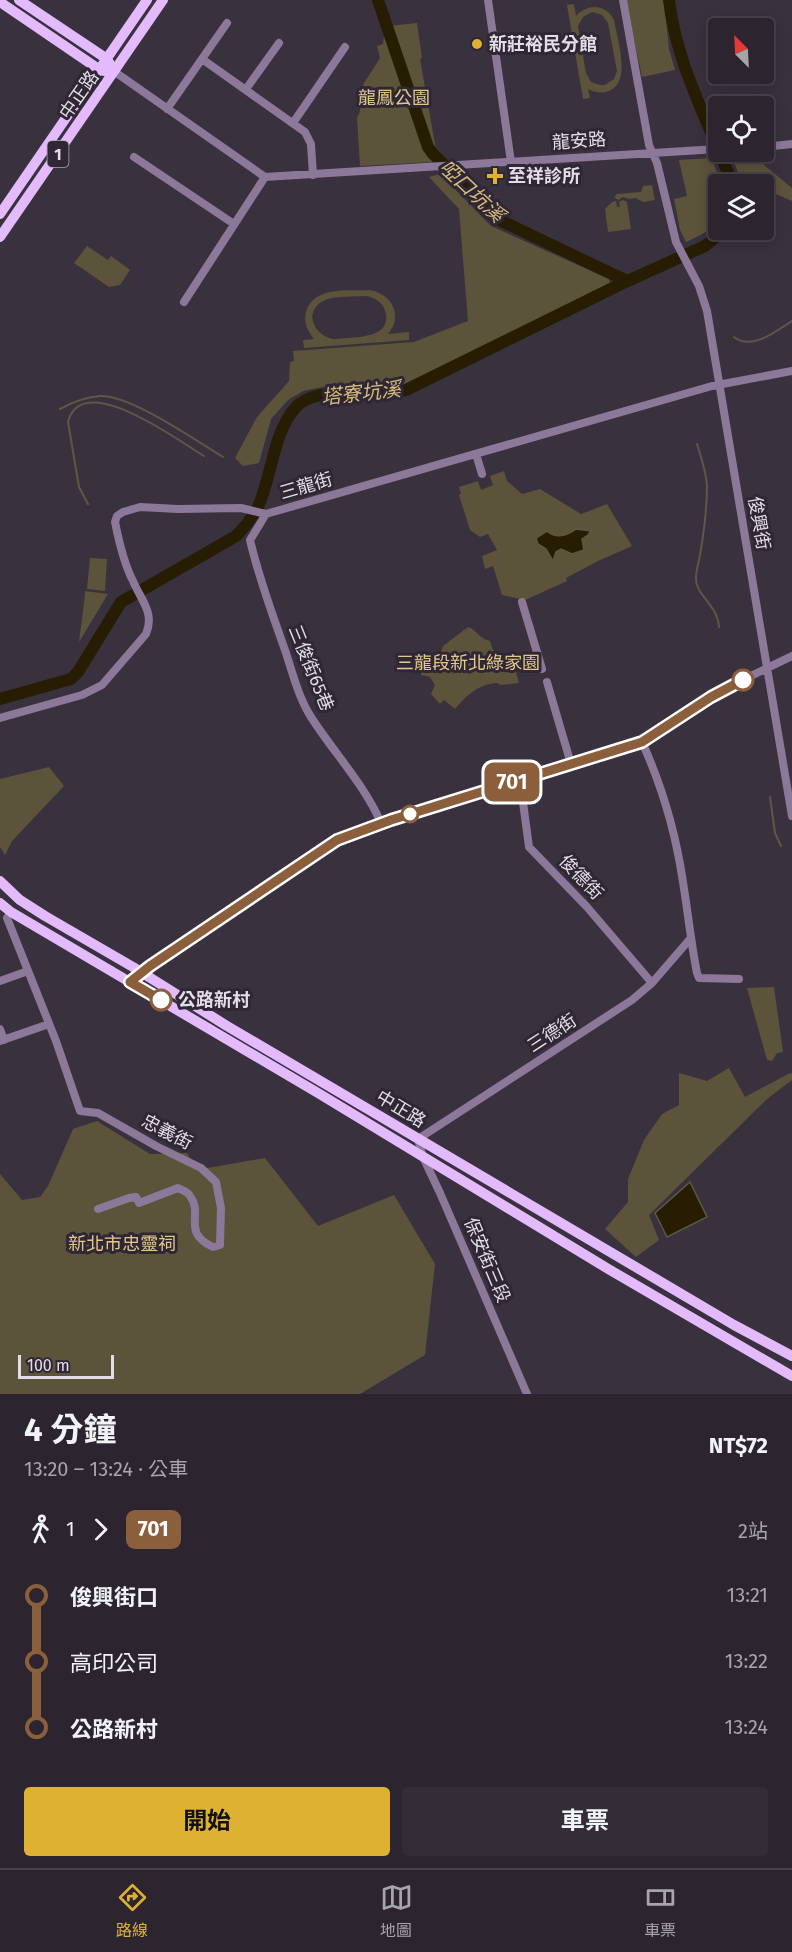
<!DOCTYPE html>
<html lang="zh-TW">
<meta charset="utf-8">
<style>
:root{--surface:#2c252f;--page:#342d37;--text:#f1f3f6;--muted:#a6a5aa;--line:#48424b;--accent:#deb133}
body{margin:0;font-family:"Fira Sans","Noto Sans TC",sans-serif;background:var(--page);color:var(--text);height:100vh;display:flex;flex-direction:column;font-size:22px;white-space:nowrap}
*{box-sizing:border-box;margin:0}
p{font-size:20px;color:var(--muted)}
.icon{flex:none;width:33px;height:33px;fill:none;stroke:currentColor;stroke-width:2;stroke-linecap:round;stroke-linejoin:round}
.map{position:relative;height:1394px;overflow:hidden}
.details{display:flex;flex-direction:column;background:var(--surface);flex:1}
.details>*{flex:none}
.badge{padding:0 12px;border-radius:9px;font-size:21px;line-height:39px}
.needle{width:39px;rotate:336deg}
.controls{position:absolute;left:708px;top:18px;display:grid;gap:12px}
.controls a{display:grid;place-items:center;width:66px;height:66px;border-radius:6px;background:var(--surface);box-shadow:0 3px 15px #0003,0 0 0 2px var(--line);font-size:30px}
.scale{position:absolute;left:18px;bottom:15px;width:96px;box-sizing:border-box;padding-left:6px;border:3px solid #e2dde6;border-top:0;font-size:16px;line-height:21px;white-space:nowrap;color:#e2dde6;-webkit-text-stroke:4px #2f2735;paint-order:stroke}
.map>.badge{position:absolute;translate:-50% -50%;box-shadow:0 0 0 3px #fff}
.legs{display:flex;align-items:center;gap:9px;height:66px;padding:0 24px;font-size:20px}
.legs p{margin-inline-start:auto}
.summary{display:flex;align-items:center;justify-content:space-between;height:102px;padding:0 24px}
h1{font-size:33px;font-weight:700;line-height:45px}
.button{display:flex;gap:12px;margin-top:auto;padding:12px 24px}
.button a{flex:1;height:69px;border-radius:6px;background:var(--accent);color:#111;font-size:24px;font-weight:700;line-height:69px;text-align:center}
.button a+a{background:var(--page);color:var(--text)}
ul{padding:0 24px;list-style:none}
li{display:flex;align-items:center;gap:21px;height:66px;font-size:22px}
li i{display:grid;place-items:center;width:9px;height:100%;margin:0 8px;background:currentColor}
li i::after{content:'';width:15px;height:15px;margin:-8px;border:4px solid;border-radius:50%;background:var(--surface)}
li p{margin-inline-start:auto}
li:first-child i{background:linear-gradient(#0000 50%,currentColor 0)}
li:last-child i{background:linear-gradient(currentColor 50%,#0000 0)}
.menu{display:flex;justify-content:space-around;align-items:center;height:84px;border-top:2px solid var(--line);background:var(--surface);font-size:16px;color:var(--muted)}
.menu a{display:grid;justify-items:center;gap:3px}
.menu .selected{color:var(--accent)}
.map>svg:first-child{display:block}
.green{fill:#5c533b;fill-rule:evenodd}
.water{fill:#271d02;stroke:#5f5746;stroke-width:1.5}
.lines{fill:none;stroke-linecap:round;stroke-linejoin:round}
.stream{stroke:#5f5746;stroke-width:2}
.river{stroke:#271d02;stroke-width:12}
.minor{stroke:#8c7898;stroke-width:8}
.major{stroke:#e3bbfd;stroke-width:10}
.line-1-casing{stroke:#fff;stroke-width:14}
.line-1{stroke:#8b5e3c;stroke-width:9}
.poi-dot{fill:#deb133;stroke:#2f2735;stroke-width:2}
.stop-1-dot{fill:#fff;stroke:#8b5e3c;stroke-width:3}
.labels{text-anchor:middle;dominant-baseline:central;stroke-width:6;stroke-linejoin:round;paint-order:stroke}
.shield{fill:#2f2735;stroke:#aca6b1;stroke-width:1.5}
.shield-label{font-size:16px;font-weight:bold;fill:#e2dde6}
.poi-label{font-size:18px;font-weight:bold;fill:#e2dde6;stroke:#2f2735;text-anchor:start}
.street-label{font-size:18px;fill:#e2dde6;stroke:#2f2735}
.park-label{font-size:18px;fill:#e3c888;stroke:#2f2735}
.stop-label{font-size:18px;font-weight:bold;fill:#e2dde6;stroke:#2f2735;text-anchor:start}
.water-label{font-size:20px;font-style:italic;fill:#d6bc7c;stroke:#2f2735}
</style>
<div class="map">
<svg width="792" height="1394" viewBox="0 0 792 1394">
<rect width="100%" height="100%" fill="#3a313f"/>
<path class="green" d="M626,0H664L669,49L675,70L642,77Z
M574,4L576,16C588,3 606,4 614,20C617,38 631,80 611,90C603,94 595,93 588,89L590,98L583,99L567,5ZM592,12L602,15L608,23L617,71L614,79L605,85H600L591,82L586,73L578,26L583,17Z
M417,23L422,58L420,59L436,150L432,147L423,119L416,122L427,152L434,162L360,166L357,118L360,111L359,91L380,58L377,46L383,44L384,36L389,26Z
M760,155L764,165L792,188V201L764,189V184H742L732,156Z
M711,158L722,184H718C718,221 722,226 686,242L680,230L674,199L687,196L679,160Z
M440,174L491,226L609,279L610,284L410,384L370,389L322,387L303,391L288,400L271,419L259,463L243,466L235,458L257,417L289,381L290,362L294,361L293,351L414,342L468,321L459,209L429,177Z
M652,185L655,200L643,202L636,198L629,199L623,197L618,200L614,197L617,194L641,192L643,186Z
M623,200L627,202L631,229L608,232L605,209L612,202L616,201L617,207H620L619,202Z
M87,246L108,260L111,256L130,270L120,285L109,287L74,263Z
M369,290C391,293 404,315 388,334L409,332V340L304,348L303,340L314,339C308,331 303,323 306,312C313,286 348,291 369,290ZM367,296C375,298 383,302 385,311C394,340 351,337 334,339C314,336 303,312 323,301C335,295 354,297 367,296Z
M504,471L507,481L522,494L540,489L581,514L607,504L632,546L598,561L566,578L567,581L525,600L502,595L493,566L485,569L482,556L497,550L488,534L480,537L470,530L459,495L461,494L459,487L478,481L481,490L493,485L490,476Z
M90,558L107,559L105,591L87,589Z
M85,591L108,594L79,642L85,595Z
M468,627C477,630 478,638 490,641L493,650L514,665L519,683L500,685L498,683C478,684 467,695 455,709L444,700L440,704L431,694L435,685L430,677L421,675L422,669L440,655L443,646Z
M49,767L64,786L12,841L5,855L0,847V779Z
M774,987L783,1052L777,1053L772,1061L767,1060L747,988Z
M729,1068L745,1097L790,1073L792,1074V1080L767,1099L649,1215L659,1240L636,1257L605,1229L628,1202V1179L644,1140L662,1114L679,1105V1073L707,1081Z
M97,1121L150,1154L187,1153L196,1170L265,1158L318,1226L394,1195L435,1264L425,1355L360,1394H0V1174L22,1200L40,1197L48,1186L73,1129Z"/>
<path class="water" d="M576,529L591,531L588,535L582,539L584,550L572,554L561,549L556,552L553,561L546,549L538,544L536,538L547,531C556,539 567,536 576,529Z
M690,1182L707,1217L667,1237L655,1213Z"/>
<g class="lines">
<path class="stream" d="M734,337C752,351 776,331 792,321
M60,409C73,402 85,397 100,396C131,395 195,440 223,457
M697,444C701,457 706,471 707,485C707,508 704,532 700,555C699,562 696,570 696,578C695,595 718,605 719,627
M88,504L79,487L68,422C82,368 180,442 204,456
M770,797L775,833L781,846"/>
<path class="river" d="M378,0L428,147L433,154L459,179L495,218L627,281
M669,0C675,53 698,101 718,149
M719,152L733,184
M0,699L71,679L78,672L121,602L236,536C245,527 252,518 258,507C272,476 273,432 296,407C302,400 312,397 320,395L390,394L406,390L621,284L705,246L724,230"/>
<path class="minor" d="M488,0L511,162
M623,0L649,145L657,163L676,242L699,286L707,311L792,816
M202,59L305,132L311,144L313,175
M115,72L265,177L718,149
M246,89L279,43
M167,109L227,23
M293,123L345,47
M764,147L792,144
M134,157L234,224
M184,302L265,177
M476,454L482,474
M266,514L250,540C259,579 273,616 286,653C293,675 299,698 311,717C334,753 364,784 381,823
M522,602L542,669
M547,682L571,764
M0,718L82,695L102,685L146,634C155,613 141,600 133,581C124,564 119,542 115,522L117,516L123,512L140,507L178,509L241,508L266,514L712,386L792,371
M642,742C662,786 676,835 683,882C688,913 691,943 697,973L699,978L739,979
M520,780L529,847L587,907L652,983
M11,912L7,918L56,1041L80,1111L98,1113L156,1146L201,1168L216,1182L221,1208L220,1245L213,1247C181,1232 204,1215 190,1196C188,1192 182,1190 178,1188L139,1203L136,1197L129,1198L98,1209
M142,972L337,840L391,820L642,742L722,690L792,656
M0,981L28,971
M0,1029L4,1040
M0,1041L49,1024
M527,1394L440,1193L423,1157L418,1139L632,1000L652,983L690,939"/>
<path class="major" d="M19,0L107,59L110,64
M0,2L100,70L105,71
M0,214L147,0
M0,237L163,0
M0,881L20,900L45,916L133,967L227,1026L734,1325L792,1356
M0,903L11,912L318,1093L610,1270L792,1376"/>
</g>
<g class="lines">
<g class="line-1-casing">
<path id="line-1" d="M161,1000L130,982L150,966L337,840L391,820L642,742L711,697L743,680"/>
</g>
<use href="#line-1" class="line-1"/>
</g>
<g class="poi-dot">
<circle cx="477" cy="44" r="6"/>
<path d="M492 167h6v6h6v6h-6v6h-6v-6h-6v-6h6z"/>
</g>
<g class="stop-1-dot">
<circle cx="743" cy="680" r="10"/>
<circle cx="410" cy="814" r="8"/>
<circle cx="161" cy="1000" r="10"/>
</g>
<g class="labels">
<rect class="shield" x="47.5" y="141" width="21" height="26" rx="4.5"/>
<g class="shield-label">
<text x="58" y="154">1</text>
</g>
<g class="poi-label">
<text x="489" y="44">新莊裕民分館</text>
<text x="508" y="176">至祥診所</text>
</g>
<g class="street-label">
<text transform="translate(79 95) rotate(-55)">中正路</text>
<text transform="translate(579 141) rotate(-4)">龍安路</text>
<text transform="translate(306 486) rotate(-16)">三龍街</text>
<text transform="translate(759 523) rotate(80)">俊興街</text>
<text transform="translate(311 668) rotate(68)">三俊街65巷</text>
<text transform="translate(581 877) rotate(46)">俊德街</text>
<text transform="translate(552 1033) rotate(-33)">三德街</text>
<text transform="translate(401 1109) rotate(31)">中正路</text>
<text transform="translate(167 1132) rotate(27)">忠義街</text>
<text transform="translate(487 1260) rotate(67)">保安街三段</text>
</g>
<g class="park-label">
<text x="394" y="98">龍鳳公園</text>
<text x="468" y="663">三龍段新北綠家園</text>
<text x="122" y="1244">新北市忠靈祠</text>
</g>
<g class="stop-label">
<text x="178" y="1000">公路新村</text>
</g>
<g class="water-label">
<text transform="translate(472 191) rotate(43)">啞口坑溪</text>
<text transform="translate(361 393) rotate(-6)">塔寮坑溪</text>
</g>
</g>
</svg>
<div class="controls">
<a><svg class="needle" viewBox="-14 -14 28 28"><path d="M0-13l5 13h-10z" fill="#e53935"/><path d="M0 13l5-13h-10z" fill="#a6a5aa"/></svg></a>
<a><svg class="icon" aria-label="locate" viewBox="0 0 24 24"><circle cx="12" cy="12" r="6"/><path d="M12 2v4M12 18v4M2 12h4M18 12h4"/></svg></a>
<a><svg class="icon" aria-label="layers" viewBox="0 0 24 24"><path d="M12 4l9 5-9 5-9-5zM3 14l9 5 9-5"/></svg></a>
</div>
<div class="scale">100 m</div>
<b class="badge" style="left:512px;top:782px;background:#8b5e3c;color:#fff">701</b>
</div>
<section class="details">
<div class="summary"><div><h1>4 分鐘</h1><p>13:20 – 13:24 · 公車</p></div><b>NT$72</b></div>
<div class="legs"><svg class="icon" aria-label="walk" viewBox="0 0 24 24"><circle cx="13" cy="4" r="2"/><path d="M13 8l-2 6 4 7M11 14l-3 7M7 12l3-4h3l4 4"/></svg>1<svg class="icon" aria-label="forward" viewBox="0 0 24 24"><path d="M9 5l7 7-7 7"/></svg><b class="badge" style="background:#8b5e3c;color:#fff">701</b><p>2站</p></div>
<ul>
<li><i style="color:#8b5e3c"></i><b>俊興街口</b><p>13:21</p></li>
<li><i style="color:#8b5e3c"></i><span>高印公司</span><p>13:22</p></li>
<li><i style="color:#8b5e3c"></i><b>公路新村</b><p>13:24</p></li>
</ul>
<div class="button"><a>開始</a><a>車票</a></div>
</section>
<nav class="menu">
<a class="selected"><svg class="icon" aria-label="directions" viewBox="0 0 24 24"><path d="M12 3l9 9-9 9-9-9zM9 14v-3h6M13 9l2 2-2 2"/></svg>路線</a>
<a><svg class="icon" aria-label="map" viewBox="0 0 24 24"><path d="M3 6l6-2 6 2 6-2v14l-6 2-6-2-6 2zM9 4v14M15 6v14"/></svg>地圖</a>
<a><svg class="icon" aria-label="tickets" viewBox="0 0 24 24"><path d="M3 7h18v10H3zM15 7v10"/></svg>車票</a>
</nav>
